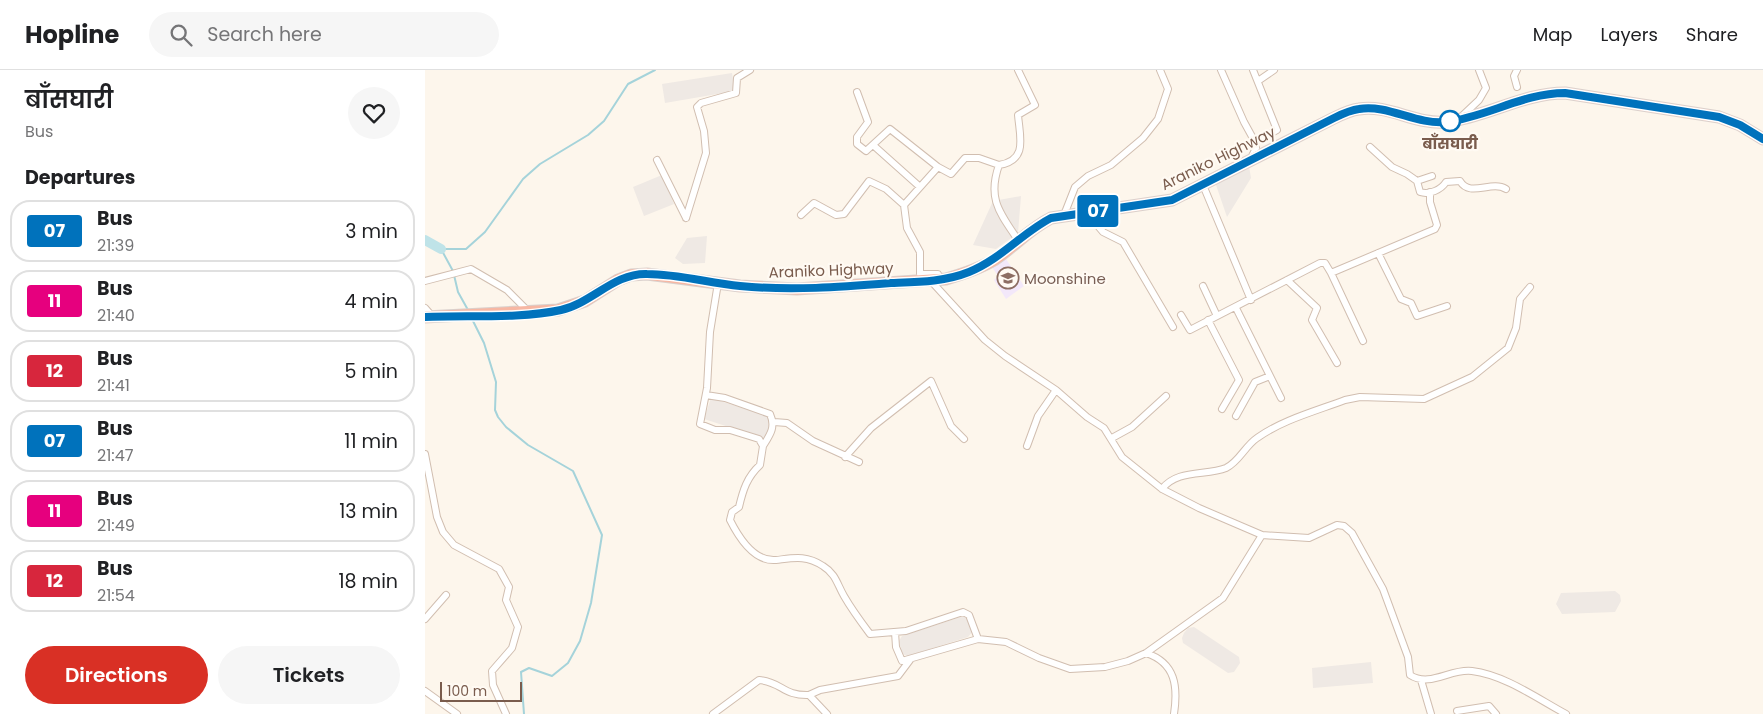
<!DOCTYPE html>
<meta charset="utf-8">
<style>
:root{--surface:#fff;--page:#f6f6f6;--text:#202124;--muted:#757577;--line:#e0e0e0;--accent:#d93025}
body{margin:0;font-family:Poppins,"Noto Sans Devanagari",sans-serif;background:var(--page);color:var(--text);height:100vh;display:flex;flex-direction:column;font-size:19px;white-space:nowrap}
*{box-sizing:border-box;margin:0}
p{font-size:16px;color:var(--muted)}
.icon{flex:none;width:28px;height:28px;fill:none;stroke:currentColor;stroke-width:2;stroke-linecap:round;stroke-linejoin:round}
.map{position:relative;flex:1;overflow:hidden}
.drawer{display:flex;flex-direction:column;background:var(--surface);width:425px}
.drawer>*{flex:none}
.badge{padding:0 10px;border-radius:4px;font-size:18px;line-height:32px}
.scale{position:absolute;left:15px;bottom:12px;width:82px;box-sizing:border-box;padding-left:5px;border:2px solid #7a5c4d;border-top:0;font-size:14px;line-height:18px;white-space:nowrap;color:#7a5c4d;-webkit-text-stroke:4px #fffaf3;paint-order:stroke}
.map>.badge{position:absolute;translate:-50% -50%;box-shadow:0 0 0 2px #fff}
h2{padding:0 25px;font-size:19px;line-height:45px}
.round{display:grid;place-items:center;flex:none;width:52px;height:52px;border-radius:26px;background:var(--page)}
.head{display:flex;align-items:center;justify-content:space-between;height:85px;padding:0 25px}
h1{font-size:24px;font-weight:600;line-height:38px}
.cta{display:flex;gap:10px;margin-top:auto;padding:10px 25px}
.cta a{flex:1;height:58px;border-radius:30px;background:var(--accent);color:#fff;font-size:20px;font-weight:600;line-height:58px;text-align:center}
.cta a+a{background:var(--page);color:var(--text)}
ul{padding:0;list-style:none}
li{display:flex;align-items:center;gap:15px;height:62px;margin:0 10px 8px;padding:0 15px;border:2px solid var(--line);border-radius:20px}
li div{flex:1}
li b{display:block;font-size:19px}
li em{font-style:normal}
li .badge{min-width:55px;font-weight:700;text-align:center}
header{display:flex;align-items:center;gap:30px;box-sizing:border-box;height:70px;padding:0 25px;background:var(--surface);border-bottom:1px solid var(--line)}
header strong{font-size:24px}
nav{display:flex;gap:28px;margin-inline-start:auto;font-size:18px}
.search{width:350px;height:45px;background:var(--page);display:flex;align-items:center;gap:12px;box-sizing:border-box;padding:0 18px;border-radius:28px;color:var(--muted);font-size:19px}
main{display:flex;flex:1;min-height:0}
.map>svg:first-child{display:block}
.industrial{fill:#efe9e4}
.education{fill:#f3e8fa}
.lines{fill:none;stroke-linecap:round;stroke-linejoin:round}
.stream{stroke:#a5d3da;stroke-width:2}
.river{stroke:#bfe3e8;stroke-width:10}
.street-casing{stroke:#d1beb0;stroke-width:8}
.highway-casing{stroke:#dad1cd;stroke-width:13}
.street{stroke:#fff;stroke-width:6}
.highway{stroke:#f7b7a3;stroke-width:11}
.line-casing{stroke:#fff;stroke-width:11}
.line{stroke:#0072bc;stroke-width:8}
.stop-dot{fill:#fff;stroke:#0072bc;stroke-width:2.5}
.labels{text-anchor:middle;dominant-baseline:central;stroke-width:4.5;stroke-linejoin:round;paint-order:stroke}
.stop-label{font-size:15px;font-weight:bold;fill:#7a5c4d;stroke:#fffaf3}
.street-label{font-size:15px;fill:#7a5c4d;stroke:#fffaf3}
.education-label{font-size:15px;fill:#785e54;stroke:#fffaf3;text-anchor:start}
</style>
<header>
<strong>Hopline</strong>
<div class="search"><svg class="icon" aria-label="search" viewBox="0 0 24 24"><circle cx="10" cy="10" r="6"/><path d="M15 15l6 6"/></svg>Search here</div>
<nav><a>Map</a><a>Layers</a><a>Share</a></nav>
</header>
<main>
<section class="drawer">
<div class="head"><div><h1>बाँसघारी</h1><p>Bus</p></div><a class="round"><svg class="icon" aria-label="heart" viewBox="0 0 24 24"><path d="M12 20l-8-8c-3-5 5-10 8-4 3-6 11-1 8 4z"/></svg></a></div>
<h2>Departures</h2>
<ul>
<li><span class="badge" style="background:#0072bc;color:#fff">07</span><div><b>Bus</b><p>21:39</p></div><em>3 min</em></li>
<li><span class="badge" style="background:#e6007e;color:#fff">11</span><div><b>Bus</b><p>21:40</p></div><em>4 min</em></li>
<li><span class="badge" style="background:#d7263d;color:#fff">12</span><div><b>Bus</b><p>21:41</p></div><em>5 min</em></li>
<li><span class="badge" style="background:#0072bc;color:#fff">07</span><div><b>Bus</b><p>21:47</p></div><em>11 min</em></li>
<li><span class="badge" style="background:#e6007e;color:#fff">11</span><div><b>Bus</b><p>21:49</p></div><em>13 min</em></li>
<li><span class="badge" style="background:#d7263d;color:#fff">12</span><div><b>Bus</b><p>21:54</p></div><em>18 min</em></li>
</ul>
<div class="cta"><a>Directions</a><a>Tickets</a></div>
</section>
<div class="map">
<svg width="1338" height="644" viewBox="0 0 1338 644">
<rect width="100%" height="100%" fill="#fdf6ec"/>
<path class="industrial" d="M307,3L310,21L240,33L237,14Z
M824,96L826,108L802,147L790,112Z
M237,105L249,134L219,146L208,117Z
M596,126L593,163L571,179L548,175L568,131Z
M282,166L280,193L258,194L250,188L262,168Z
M286,328L348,348L341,369L279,349Z
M1190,521L1195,525L1196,531L1190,542L1137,544L1131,534L1136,523Z
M539,546L544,550L548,561L543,567L483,586L477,584L474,571L477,566Z
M769,557L814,587L815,593L809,602L803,603L758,573L757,568L759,563L763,558Z
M946,592L948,613L888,618L887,598Z"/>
<path class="education" d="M581,189L599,216L581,229L569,210L573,206L567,197Z"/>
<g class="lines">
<path class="stream" d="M16,179L28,201
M16,179H41L60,162L98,109L115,94L163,65L179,51L203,14L230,0
M29,205L33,222L43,240
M47,249L59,273L71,312L70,340L73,347L81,357L103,375L148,401L177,465L166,533L155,571L143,593L127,606L104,598L96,602L99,644"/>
<path class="river" d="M0,170L16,179"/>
<g class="street-casing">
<path id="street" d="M796,0L819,52L830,72
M1092,0L1089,6L1092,17
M833,11L849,0
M432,22L443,52L432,67V74L441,81L465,59L513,97L526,104L540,88H554L574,95
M1036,47L1054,30L1061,18L1054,0
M448,75L495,117
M945,77L967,97L982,104L992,111L1007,106
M232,90L261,148
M825,90L831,78L830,72L852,60L828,0
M513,97L479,135L482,158L495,182V204H513L515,210
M992,111L995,122C1004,125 1016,120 1021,112L1035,111C1045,128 1066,110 1081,119
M778,115L826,230
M662,143L678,162L698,172L748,257
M376,145L389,133L411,145L419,144L444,111L461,119L479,135
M639,145L650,117L663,106L686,95L718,68L733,49L743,19L735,0
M261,148L281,83L279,61L272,37L276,33L311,23L312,8L325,0
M593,170C575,143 562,129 574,95C603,90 595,68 593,45L610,35L593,0
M953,183L976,229L986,233L992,246L1022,236
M862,210L892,238L887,250L912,293
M0,211L46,199L82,220L105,243
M506,211L560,270L580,286L631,320L662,347L679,358L697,387L737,419L774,438L837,465L884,468L912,455L919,456L927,463L958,519L983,587L985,605C1005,618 1026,598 1047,601C1080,605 1113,629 1141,644
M293,213L285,262L282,318L275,354L290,360H305L334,369L338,376L335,395C322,407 318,420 314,437L307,442L305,450C313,466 329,492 351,490C369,488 381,485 398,496C411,504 412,514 419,526C427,540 436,552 445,564L481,561L538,542L544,545L553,569
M778,216L792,246
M0,238L7,246
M811,238L856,328
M756,245L765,260L895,193H900L906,203
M783,250L814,310L797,339
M938,271L906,203L1010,159L1012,155L1005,132V122
M281,325L300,328L345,344C351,357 345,365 338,376
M811,346L830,312L845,306
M349,352L362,353L388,371L434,392
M687,368L707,357L741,326
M602,376L613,346L631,320
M0,384L12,447L18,462L29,475L74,499L84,517L81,530L93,557L87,578L67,601L68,615L81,644
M420,387L446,358L506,311L526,356L539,369
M737,419C752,399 781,406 801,398C814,392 820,376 832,368C857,350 891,341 920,330L935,327L999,329L1047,307L1083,278L1091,258L1095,229L1105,217
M0,549L21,525
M470,562L471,577L477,591L553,569L581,572L614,588L645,599L680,597L703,591L721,583L798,528L837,465
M721,583C751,593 753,617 749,644
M996,610L1006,644
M0,621L32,644
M384,625L395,620L473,606L485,590
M1032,641L1064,636L1071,644
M288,644L334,610C357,612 358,626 384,625L402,644"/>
</g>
<g class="highway-casing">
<path id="highway" d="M0,247L133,240L160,231L193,210L206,205L222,204L315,216L372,219L521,209C538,204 554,199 569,190C589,177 604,159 626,148L747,130L909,48C917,44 925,40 934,39C963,34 991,55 1021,52C1062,47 1098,23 1140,23L1294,47L1315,55L1338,69"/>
</g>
<use href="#street" class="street"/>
<use href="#highway" class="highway"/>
</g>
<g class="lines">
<g class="line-casing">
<path id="line" d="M0,247C42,245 95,249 136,240C167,233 189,203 222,204C253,204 284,213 315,216C366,221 416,217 466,213C493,212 519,212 544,202C576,189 597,163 626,148L747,130L909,48C917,44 925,40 934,39C963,34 991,55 1021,52C1062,47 1098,23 1140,23L1294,47L1315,55L1338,69"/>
</g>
<use href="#line" class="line"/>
</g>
<defs>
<g id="school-ring" transform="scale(1.125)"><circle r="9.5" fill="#fffaf3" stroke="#8d6e63" stroke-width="1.5"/><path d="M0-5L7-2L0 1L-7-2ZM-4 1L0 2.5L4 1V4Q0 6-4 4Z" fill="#8d6e63"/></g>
</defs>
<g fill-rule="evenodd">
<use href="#school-ring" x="583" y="208"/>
</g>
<circle class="stop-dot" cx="1025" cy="51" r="10"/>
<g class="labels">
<g class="stop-label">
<text x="1025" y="73">बाँसघारी</text>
</g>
<g class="street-label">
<text transform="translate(793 88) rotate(-26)">Araniko Highway</text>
<text transform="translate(406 200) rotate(-2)">Araniko Highway</text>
</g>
<g class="education-label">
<text x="599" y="208">Moonshine</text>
</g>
</g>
</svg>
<div class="scale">100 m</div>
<b class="badge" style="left:673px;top:141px;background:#0072bc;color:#fff">07</b>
</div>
</main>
